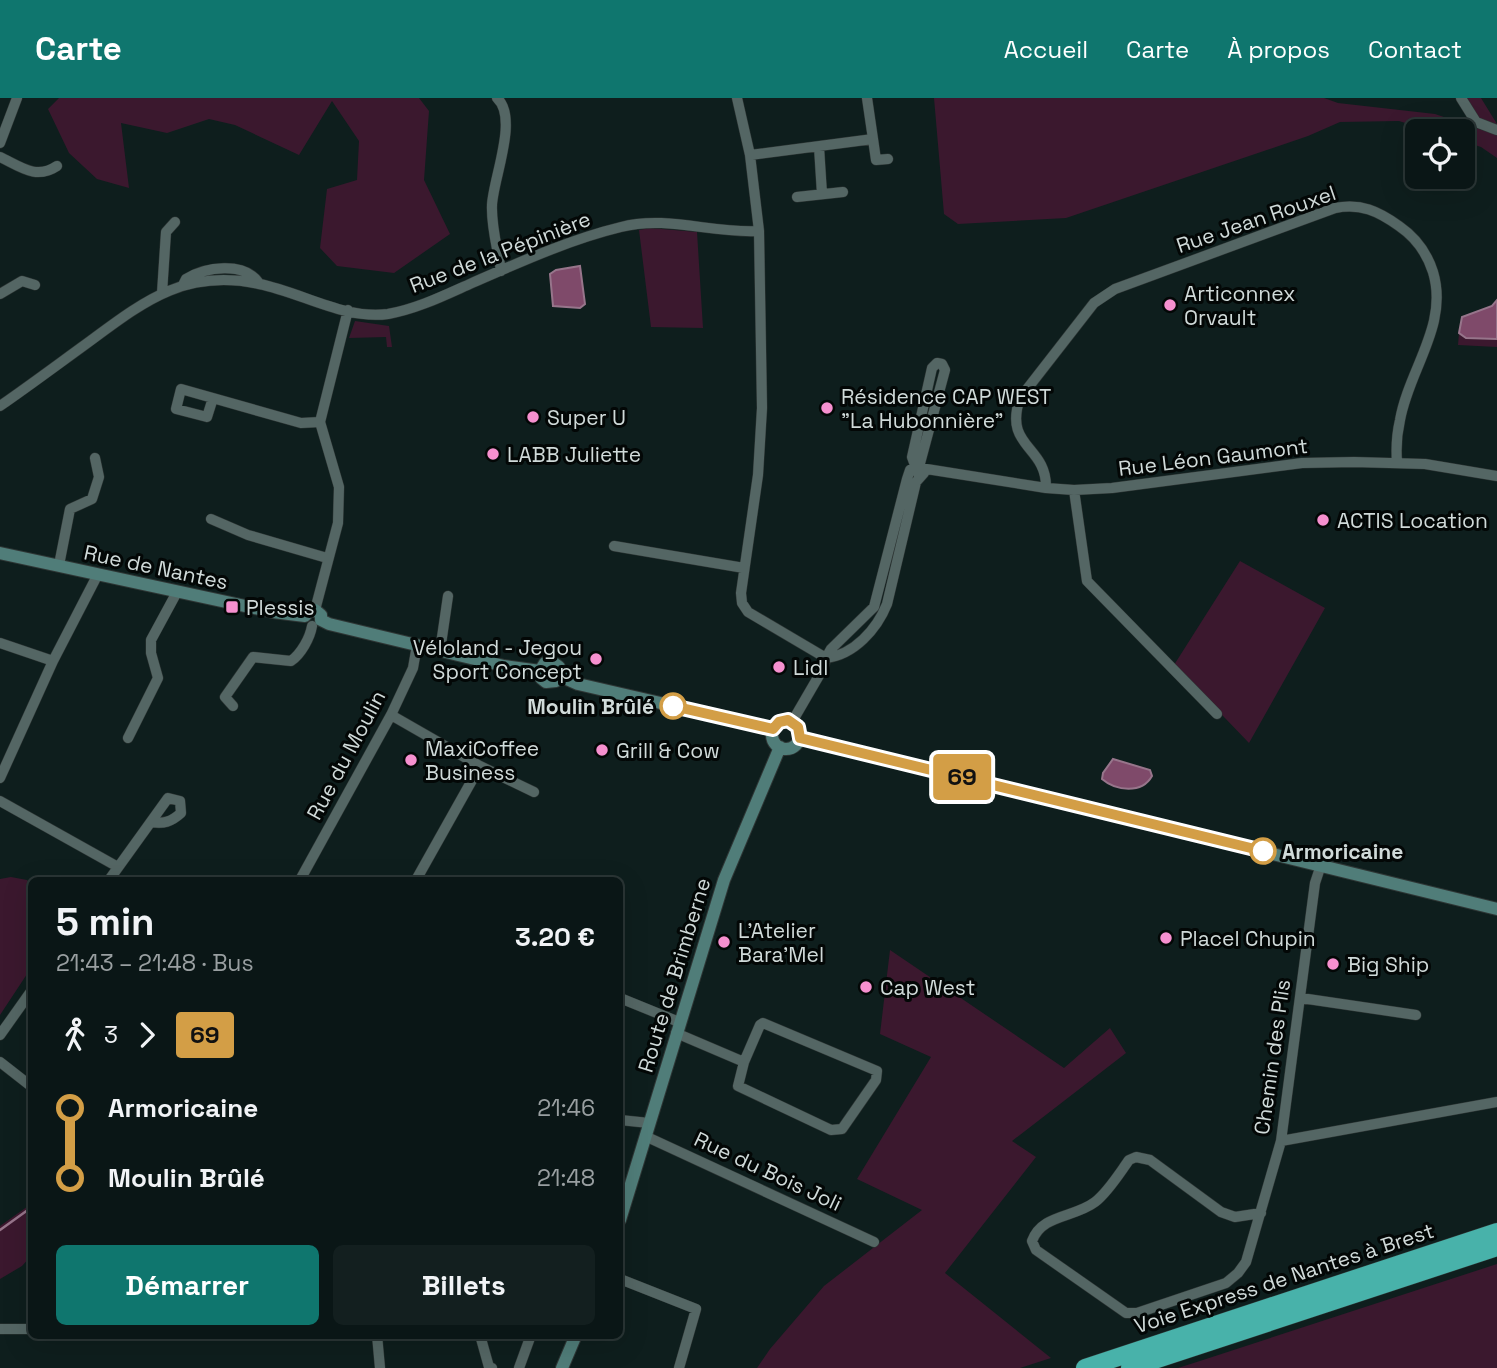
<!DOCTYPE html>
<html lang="fr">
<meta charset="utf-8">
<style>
:root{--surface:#0a1616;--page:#131f1f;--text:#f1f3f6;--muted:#999fa1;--line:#2a3535;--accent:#0f766e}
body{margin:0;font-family:"Space Grotesk",sans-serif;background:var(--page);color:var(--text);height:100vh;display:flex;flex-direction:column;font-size:26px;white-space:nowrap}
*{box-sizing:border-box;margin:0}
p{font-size:23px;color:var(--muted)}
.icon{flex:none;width:38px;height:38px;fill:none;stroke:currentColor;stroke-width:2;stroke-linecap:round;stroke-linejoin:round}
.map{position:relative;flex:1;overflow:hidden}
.side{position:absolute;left:28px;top:779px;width:595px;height:462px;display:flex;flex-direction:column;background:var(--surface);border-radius:10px;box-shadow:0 7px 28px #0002,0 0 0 2px var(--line)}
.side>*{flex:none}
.badge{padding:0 14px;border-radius:5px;font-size:24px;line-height:46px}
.buttons{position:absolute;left:1405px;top:21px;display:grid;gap:14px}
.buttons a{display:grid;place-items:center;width:70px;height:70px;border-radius:10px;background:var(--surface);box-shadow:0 7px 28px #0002,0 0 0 2px var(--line);font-size:35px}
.map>.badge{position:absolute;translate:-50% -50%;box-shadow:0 0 0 4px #fff}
.legs{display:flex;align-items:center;gap:10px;height:77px;padding:0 28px;font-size:23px}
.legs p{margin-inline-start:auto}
.summary{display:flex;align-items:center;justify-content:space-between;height:119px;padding:0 28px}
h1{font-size:38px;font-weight:800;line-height:52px}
.primary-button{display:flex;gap:14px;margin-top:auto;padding:14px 28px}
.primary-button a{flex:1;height:80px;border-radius:10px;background:var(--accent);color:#fff;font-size:28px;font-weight:800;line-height:80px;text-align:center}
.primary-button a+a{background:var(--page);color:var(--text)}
ul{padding:0 28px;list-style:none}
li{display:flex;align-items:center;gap:24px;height:70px;font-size:26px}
li i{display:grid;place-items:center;width:10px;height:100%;margin:0 9px;background:currentColor}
li i::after{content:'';width:18px;height:18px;margin:-9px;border:5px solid;border-radius:50%;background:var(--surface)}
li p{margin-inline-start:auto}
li:first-child i{background:linear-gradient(#0000 50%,currentColor 0)}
li:last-child i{background:linear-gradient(currentColor 50%,#0000 0)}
header{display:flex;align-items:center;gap:42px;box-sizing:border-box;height:98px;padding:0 35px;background:var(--accent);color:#fff}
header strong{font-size:33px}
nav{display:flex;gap:38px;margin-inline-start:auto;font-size:24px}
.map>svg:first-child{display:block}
.green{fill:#3b182e}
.water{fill:#7f4a6a;stroke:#97758b;stroke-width:2}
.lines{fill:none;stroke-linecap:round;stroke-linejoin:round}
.stream{stroke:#97758b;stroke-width:2.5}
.street-casing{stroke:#2e3635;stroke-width:11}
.secondary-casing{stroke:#2e3635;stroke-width:14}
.highway-casing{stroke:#2e3635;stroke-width:19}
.street{stroke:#546664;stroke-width:10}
.secondary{stroke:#507d79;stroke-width:12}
.highway{stroke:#48b2aa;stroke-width:18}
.line-1-casing{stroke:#fff;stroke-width:16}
.line-1{stroke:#d39e46;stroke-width:10}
.poi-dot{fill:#f690cf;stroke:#030706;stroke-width:2.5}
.stop-1-dot{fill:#fff;stroke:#d39e46;stroke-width:3.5}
.labels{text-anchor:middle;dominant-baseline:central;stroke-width:6;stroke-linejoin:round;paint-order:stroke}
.street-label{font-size:21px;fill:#d0dad9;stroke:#030706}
.poi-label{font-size:21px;fill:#d0dad9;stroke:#030706;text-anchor:start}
.stop-label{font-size:21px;font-weight:bold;fill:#d0dad9;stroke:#030706;text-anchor:end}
</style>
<header>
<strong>Carte</strong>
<nav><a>Accueil</a><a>Carte</a><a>À propos</a><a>Contact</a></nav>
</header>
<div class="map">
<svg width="1497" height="1270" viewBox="0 0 1497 1270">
<rect width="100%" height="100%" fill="#0e1e1d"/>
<path class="green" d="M59,0H419L429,13L424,82L450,136L394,175L337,168L320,150L327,91L357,82L359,43L332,3L299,57L235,27L209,21L167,35L121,25L129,90L97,81L69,55L48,11Z
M934,0H1324L1338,5L1435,16L1494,36L1497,37V60L1481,49L1463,43V33H1431L1399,23L1340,24L1308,38L1066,120L958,126L944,116Z
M1467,0H1481L1497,26L1480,22Z
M650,130L697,134L703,230L651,229L639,132Z
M355,223L389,228L392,249H387L386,239L349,240Z
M1459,235L1466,240L1497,241V249L1458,247Z
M1240,463L1325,510L1249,645L1174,567Z
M11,779L27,782L31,788V870L0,917V781Z
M890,852L1064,970L1110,930L1126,955L1012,1043L1036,1059L945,1175L1051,1260L1020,1270H757L770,1251L824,1188L922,1112L857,1081L931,959L880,936Z
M31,1106V1158L22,1168L0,1181V1128Z
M1497,1166V1270H1178L1203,1262Z"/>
<path class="water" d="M580,168L585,206L580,210L553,208L550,176L556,172Z
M1497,202V241L1466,240L1459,235L1462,219L1492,208Z
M1113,661L1150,672L1152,678C1142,696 1116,693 1102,681L1103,675Z"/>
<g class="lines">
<path class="stream" d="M0,1132L32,1109"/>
<g class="street-casing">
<path id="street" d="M497,0C519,20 493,81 492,107C491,129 498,152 501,173
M737,0L750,57L759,133L762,310L758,377L741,495L742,505L748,514L826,560
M1461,0L1476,24L1497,32
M873,41L876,62L888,61
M0,45L17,0
M819,49L822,96
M750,57L873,41L867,0
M0,59C21,69 36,82 57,68
M797,99L843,94
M183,187L186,181C205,169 244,163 259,185
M162,195L166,134L175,124
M0,196L22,183L35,187
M937,265L942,266L945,272L919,369V378L912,359L932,270Z
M213,300L207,319L176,311L181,291L301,325L320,324
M0,308C29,288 57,267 86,246C143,204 184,170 259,186C301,194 344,222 388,216C417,211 445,197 472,185C520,164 571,141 621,129C667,117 713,136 759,133
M1046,390C1047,347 1003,350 1020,300L1094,205L1115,191L1335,110C1361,105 1378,113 1399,128C1415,139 1427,155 1433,174C1449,227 1409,271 1400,322C1397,335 1396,351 1397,364
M1074,392L1087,483L1217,616
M211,421L248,437L327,460
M614,448L744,470
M59,467L70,411L92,401L99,379L95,360
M315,512L338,425L339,389L320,324L348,212
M0,545L53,563
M440,553L448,498
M826,560C854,557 877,531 887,506L916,384L924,375
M233,608L225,599L253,559L291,563C301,556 310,540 312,528
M391,617L480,668L416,782
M792,624L824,569L826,560L831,551L874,509L907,381L910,372L914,369L1046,390L1074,392L1112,390L1302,365L1354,364L1425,366L1497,378
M128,640L158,580L151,555V542L177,494
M480,668L534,694
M0,680L53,563L98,476
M0,703L118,769
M109,782L168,700L180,703L181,715C171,724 164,726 151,724
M300,782L391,617L413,570L417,547
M620,900L679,924
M1301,900L1416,917
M763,925L877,973L876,982L842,1031L831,1032L738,988L744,964L760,927Z
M676,935L744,964
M0,937L32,892
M0,964L32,989
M620,1022L649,1025
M645,1038L874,1144
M1281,1043L1497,1004
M1261,1115L1235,1119L1221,1114L1150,1062L1136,1059L1129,1062C1119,1076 1108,1094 1095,1104C1074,1120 1042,1116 1032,1143L1036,1152L1126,1215H1137L1226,1185L1238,1175L1246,1164L1281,1043L1315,785L1321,767
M620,1181L696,1211L679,1270
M0,1231H32
M165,1237H204
M377,1237L380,1270
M480,1237L489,1269L492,1270
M519,1270L531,1237"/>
</g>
<g class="secondary-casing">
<path id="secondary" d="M0,455L273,514L305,518L308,514L315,512L321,517V522L329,526L504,568L540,573
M540,573L545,565L552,564L559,569L560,578
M540,573L541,580L546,584L556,583L560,578
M560,578L578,586L773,631
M772 637a14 14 0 1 1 28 0a14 14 0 1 1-28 0Z
M800,640L1497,811
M620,1122L724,782L780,649
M562,1270L576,1237"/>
</g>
<g class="highway-casing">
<path id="highway" d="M1085,1270L1497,1134
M1130,1270L1497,1149"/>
</g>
<use href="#street" class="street"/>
<use href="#secondary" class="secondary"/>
<use href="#highway" class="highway"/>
</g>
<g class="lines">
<g class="line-1-casing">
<path id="line-1" d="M673,608L773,631L779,624L788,622L798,629L800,640L1263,753"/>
</g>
<use href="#line-1" class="line-1"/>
</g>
<g class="poi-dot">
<circle cx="1170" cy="207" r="7"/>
<circle cx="827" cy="310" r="7"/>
<circle cx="533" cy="319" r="7"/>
<circle cx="493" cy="356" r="7"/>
<circle cx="1323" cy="422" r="7"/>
<rect x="225" y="502" width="14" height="14" rx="3.5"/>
<circle cx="596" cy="561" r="7"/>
<circle cx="779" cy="569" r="7"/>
<circle cx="602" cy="652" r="7"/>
<circle cx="411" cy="662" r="7"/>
<circle cx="1166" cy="840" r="7"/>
<circle cx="724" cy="844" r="7"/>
<circle cx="1333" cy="866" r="7"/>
<circle cx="866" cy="889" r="7"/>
</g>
<g class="stop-1-dot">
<circle cx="673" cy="608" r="12"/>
<circle cx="1263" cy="753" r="12"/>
</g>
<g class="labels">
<g class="street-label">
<text transform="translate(1256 121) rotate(-19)">Rue Jean Rouxel</text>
<text transform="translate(500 154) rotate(-21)">Rue de la Pépinière</text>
<text transform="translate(1213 359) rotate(-7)">Rue Léon Gaumont</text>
<text transform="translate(156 469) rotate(12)">Rue de Nantes</text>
<text transform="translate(346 657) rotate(-62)">Rue du Moulin</text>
<text transform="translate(674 877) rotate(-73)">Route de Brimberne</text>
<text transform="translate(1272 959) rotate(-82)">Chemin des Plis</text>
<text transform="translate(768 1073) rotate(25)">Rue du Bois Joli</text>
<text transform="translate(1284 1180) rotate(-18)">Voie Express de Nantes à Brest</text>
</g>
<g class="poi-label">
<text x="1184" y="195">Articonnex<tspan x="1184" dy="24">Orvault</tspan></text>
<text x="841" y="298">Résidence CAP WEST<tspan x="841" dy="24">"La Hubonnière"</tspan></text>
<text x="547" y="319">Super U</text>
<text x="507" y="356">LABB Juliette</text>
<text x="1337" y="422">ACTIS Location</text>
<text x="246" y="509">Plessis</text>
<text x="582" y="549" text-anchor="end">Véloland - Jegou<tspan x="582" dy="24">Sport Concept</tspan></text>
<text x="793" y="569">Lidl</text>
<text x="425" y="650">MaxiCoffee<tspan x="425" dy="24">Business</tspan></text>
<text x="616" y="652">Grill &amp; Cow</text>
<text x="738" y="832">L'Atelier<tspan x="738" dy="24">Bara'Mel</tspan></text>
<text x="1180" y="840">Placel Chupin</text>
<text x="1347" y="866">Big Ship</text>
<text x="880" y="889">Cap West</text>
</g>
<g class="stop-label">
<text x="654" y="608">Moulin Brûlé</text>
<text x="1282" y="753" text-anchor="start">Armoricaine</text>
</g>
</g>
</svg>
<div class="buttons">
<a><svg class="icon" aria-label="locate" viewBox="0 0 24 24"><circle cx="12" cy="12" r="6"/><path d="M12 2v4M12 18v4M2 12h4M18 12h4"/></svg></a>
</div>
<b class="badge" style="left:962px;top:679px;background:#d39e46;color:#111">69</b>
<section class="side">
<div class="summary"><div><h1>5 min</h1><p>21:43 – 21:48 · Bus</p></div><b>3.20 €</b></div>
<div class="legs"><svg class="icon" aria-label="walk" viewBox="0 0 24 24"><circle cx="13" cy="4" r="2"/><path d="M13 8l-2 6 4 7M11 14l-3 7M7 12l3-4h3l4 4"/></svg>3<svg class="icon" aria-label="forward" viewBox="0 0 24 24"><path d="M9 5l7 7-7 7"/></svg><b class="badge" style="background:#d39e46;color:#111">69</b></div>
<ul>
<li><i style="color:#d39e46"></i><b>Armoricaine</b><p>21:46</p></li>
<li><i style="color:#d39e46"></i><b>Moulin Brûlé</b><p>21:48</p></li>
</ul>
<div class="primary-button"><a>Démarrer</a><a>Billets</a></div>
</section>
</div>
